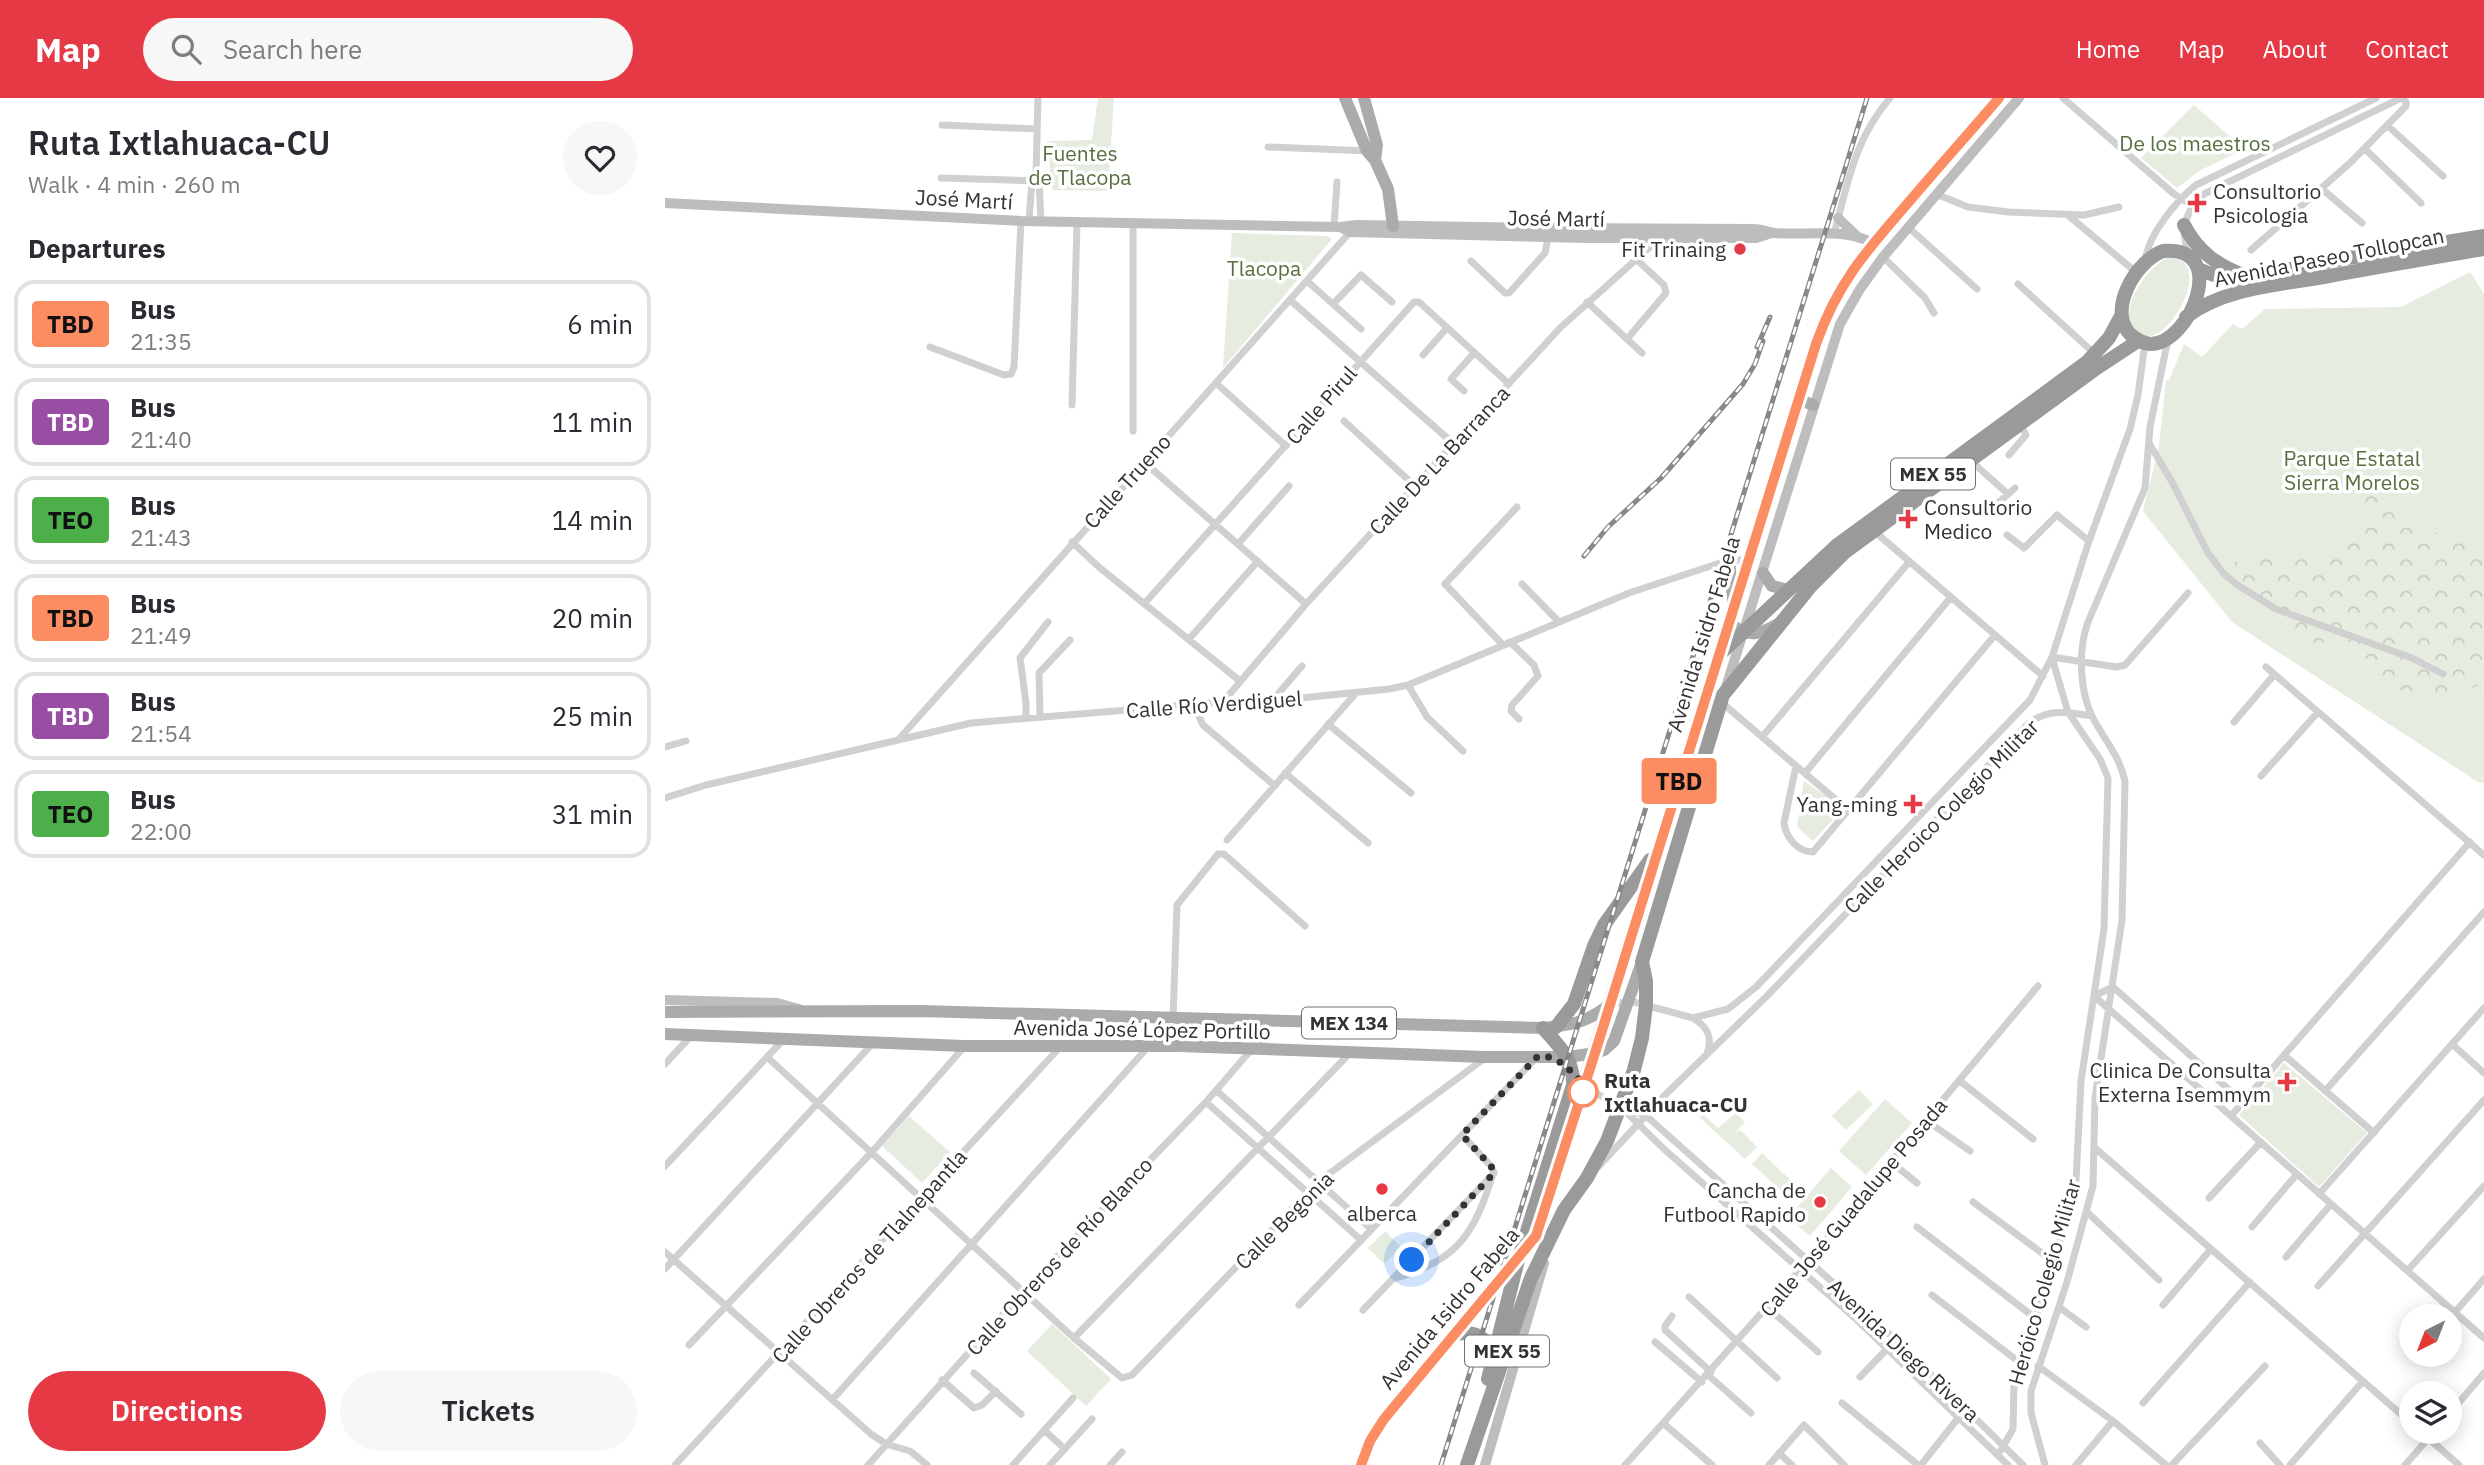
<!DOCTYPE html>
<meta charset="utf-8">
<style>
:root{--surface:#fff;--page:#f7f7f7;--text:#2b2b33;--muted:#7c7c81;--line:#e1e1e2;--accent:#e63946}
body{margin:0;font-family:"IBM Plex Sans",sans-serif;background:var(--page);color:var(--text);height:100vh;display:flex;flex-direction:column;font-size:26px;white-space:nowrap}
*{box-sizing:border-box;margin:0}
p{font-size:23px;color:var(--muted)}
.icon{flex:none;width:38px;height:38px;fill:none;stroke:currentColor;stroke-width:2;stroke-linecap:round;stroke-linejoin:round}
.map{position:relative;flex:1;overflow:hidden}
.details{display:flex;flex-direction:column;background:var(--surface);width:665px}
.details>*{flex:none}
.badge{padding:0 14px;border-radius:5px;font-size:24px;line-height:46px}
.needle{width:46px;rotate:222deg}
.controls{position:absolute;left:1734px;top:1206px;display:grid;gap:14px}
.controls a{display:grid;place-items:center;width:63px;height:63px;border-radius:50%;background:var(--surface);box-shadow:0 4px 18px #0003;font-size:35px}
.you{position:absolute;width:35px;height:35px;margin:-18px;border:5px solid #fff;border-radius:50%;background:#1a73e8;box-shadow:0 0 0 10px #1a73e833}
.map>.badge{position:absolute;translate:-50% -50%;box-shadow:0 0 0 4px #fff}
h2{padding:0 28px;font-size:26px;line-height:63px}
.round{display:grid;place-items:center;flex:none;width:74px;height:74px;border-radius:37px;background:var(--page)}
.summary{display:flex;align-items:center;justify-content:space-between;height:119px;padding:0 28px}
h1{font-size:33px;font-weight:600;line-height:52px}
.cta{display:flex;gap:14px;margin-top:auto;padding:14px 28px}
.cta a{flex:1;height:80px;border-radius:42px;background:var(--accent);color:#fff;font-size:28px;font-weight:600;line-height:80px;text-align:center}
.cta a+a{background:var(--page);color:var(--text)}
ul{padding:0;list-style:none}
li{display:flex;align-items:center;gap:21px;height:88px;margin:0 14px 10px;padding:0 14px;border:4px solid var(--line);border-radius:21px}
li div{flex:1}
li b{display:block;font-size:26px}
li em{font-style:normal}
li .badge{min-width:77px;font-weight:700;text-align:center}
header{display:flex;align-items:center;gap:42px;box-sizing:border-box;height:98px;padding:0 35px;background:var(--accent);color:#fff}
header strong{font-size:33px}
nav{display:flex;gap:38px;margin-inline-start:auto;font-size:24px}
.search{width:490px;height:63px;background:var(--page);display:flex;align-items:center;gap:18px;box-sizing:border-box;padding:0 24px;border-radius:38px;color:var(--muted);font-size:26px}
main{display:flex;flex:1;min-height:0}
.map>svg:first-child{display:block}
.green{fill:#e6ecdf}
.forest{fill:url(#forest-crowns)}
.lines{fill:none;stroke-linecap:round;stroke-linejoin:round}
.street{stroke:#d0d0d0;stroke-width:7}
.secondary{stroke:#bdbdbd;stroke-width:10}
.primary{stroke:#ababab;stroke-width:12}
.highway{stroke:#9a9a9a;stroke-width:14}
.rail-casing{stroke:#888;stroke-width:5}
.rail{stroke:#fff;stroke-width:2.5;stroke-dasharray:8;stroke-linecap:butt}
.line-casing{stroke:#fff;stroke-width:16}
.line{stroke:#fc8d62;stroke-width:10}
.walk{stroke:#333;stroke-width:7;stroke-dasharray:0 12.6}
.poi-dot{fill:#e63946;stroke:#fff;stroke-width:2.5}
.stop-dot{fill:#fff;stroke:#fc8d62;stroke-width:3.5}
.labels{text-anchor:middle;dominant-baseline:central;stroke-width:7;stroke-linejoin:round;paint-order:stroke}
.shield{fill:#fff;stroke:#707070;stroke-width:2}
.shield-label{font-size:19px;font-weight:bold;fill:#333}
.park-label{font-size:21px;fill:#56703f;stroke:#fff}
.poi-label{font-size:21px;fill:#333;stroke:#fff;text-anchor:end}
.street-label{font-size:21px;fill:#333;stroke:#fff}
.stop-label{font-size:21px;font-weight:bold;fill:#333;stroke:#fff;text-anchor:start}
</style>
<header>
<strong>Map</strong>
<div class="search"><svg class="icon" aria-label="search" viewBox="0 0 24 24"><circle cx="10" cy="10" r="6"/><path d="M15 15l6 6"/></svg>Search here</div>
<nav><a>Home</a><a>Map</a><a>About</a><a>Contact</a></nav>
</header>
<main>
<section class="details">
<div class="summary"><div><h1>Ruta Ixtlahuaca-CU</h1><p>Walk · 4 min · 260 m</p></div><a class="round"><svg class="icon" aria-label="heart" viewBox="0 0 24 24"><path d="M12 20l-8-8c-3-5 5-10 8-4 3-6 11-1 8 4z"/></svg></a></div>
<h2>Departures</h2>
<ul>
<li><span class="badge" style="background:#fc8d62;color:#111">TBD</span><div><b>Bus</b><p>21:35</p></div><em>6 min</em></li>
<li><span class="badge" style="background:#984ea3;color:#fff">TBD</span><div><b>Bus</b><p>21:40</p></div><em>11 min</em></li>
<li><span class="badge" style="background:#4daf4a;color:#111">TEO</span><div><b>Bus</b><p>21:43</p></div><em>14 min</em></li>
<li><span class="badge" style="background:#fc8d62;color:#111">TBD</span><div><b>Bus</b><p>21:49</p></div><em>20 min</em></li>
<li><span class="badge" style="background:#984ea3;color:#fff">TBD</span><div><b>Bus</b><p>21:54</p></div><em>25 min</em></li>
<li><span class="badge" style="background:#4daf4a;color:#111">TEO</span><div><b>Bus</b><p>22:00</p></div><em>31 min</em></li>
</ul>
<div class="cta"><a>Directions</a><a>Tickets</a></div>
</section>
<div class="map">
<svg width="1819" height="1367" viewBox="0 0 1819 1367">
<defs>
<pattern id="forest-crowns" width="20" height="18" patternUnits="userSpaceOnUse" patternTransform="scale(1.75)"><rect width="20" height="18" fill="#e6ecdf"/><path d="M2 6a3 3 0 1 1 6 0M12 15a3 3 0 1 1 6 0" fill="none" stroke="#c6cbc0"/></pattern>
</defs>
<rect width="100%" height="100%" fill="#fff"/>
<path class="green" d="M433,0H449L443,93L387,92L382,43L427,42Z
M1529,7L1579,51L1534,73L1512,90L1476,60Z
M567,135L661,138L667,141L558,270Z
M1503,160C1548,160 1512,230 1489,237C1484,239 1478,238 1474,235C1447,219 1482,167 1503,160Z
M1805,174L1819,196V568L1759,542L1636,545L1691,544L1717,589L1778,600L1816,587L1819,594V685L1813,684L1567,524L1478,413L1494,348L1501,282H1504L1519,246L1537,259L1568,226L1577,231L1600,211L1736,209Z
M1139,683L1161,698L1175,714L1148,743L1132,729Z
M1619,965L1702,1035L1654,1089L1574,1017Z
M1194,992L1208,1006L1181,1032L1167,1018Z
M1220,1001L1247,1025L1201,1077L1174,1053Z
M1071,1015L1080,1024L1068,1037L1075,1032L1092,1049L1080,1061L1034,1019L1039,1017L1053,1030Z
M244,1018L285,1054L257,1085L217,1048Z
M1097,1055L1135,1091L1125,1101L1087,1066Z
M1166,1070L1187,1089L1145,1138L1123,1120Z
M720,1133L736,1149L719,1166L703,1150Z
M387,1226L446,1281L421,1308L362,1253Z"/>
<path class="forest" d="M1674,373L1769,434L1819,450V594L1816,587L1778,600L1717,589L1691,544L1636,545L1597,519L1567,465L1598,453L1657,458L1698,422Z"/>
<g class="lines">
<path class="street" d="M1398,0L1509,96L1527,107
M277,27L372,31
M1723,28L1778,78
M603,49L704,53
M1700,51L1756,105
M276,80L375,83
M374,82L376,124
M1656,90L1697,125
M1271,96L1303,109L1343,114L1419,117L1454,109
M1404,118L1472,175
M364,123L367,83L371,75L373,0
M669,129L672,84
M1243,129L1312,191
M1169,136C1183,85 1189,42 1225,0
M1586,152L1685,65L1741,8V4L1737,0
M1524,157C1515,133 1519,113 1539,96L1736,0
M1218,159L1260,200L1269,215
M806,163L840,195H844L880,155L884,135
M1480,163C1483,137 1511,103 1531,87L1711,0
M642,183L696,231
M1353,186L1430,256
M625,202L789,346
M922,204L977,255
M668,206L696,177L727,204
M962,241L1001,195L999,187L971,161
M265,249L339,277L346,276L349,269L356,123
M758,257L782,230
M551,285L621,348
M799,293L786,281L809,255
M407,307L412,125
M679,323L750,388
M468,333V126
M1484,345L1507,384L1543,455L1559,476L1571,486L1611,511L1747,560L1778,576
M1344,357L1361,337L1355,326
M1306,363L1343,396
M479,364L641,506
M1323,414L1350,390
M1209,433L1378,578
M1342,437L1359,450L1392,417L1424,443
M407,444L435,470L575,583
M573,446L624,388
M857,486L894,524
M479,506L749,204H754L844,286
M524,541L593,463
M845,544L869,567L873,578L847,607L846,613L854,621
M838,547L780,486L852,409
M1387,559L1451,569L1460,567L1523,495
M1601,569L1819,757
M743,587L762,619L798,653
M607,603L637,568
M558,604L641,506L895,230L996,139
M1056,604L1183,712
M528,606L538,627L610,688
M375,618L374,575L405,542
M361,619V605L355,560L383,524
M1569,624L1609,577
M663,626L746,695
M1097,639L1244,464
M234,641L686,133
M0,649L21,643
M1131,668L1119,725C1121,740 1133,754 1148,754L1330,537
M620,675L703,745
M1140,675L1286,499
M1596,678L1653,614
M0,700L41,687L306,625L558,604L607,603L724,591L743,587L964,495L1058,464L1084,461
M562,742L691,595
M1448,889L1429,898L1819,1240
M1448,889L1578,1004
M945,907L965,903L1028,920L1063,911L1091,889L1365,602L1387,559L1424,443L1465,331L1473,297L1480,245
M508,920L512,807L553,756H559L640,828
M1028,920C1043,929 1048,940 1042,956
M1787,946L1819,975
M1619,957L1709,1035
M102,959L409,1240L457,1280L467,1277L653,1084L820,960
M0,966L26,938
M1295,983L1368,1041
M919,986L943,1003L981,1018L987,1023L1211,1223L1358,1367
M552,993L706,1131
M1660,993L1819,814
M541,1004L696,1142
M958,1011L999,1051L1192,1222L1343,1367
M1566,1018L1805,744
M1262,1023L1305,1053
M797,1037L826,1068L829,1075
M1430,1050L1746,1325
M1226,1064L1252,1085
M0,1068L119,941
M933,1069L1001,996L1102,898L1363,626C1383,610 1403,614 1427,618
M1654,1096L1819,910
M1544,1100L1596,1044
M1308,1104L1389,1164
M1422,1114L1494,1182
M1252,1129L1370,1220
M1587,1129L1632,1076
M0,1154L206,1336L221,1346L245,1353L262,1367
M1621,1159L1666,1106
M0,1171L208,945
M1743,1172L1819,1088
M731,1180C791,1163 809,1137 827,1079
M1653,1188L1819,1002
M1267,1197L1354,1264
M1024,1199L1112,1280
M634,1207L871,960
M1498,1207L1546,1151
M1102,1209L1153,1254
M1394,1209L1421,1229
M698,1212L829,1075
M1790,1214L1819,1181
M1007,1218L1000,1228V1232L1046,1274
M409,1240L685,955
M990,1244L1037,1284
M24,1247L207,1054L299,949
M1373,1268L1448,1323L1501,1367
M309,1275L356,1316
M1043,1277L1086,1315
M1195,1279L1222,1251
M277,1282L309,1310L317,1307L331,1293
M167,1302L483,949
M1177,1305L1253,1367
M1478,1305L1585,1184
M1785,1315L1819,1275
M998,1325L1143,1163L1373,888
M379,1332L400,1351
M1756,1334L1794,1367
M1595,1345L1615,1367
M1114,1355L1127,1367
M1333,1357L1348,1331L1349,1285L1389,1164L1411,1083L1416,983L1439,831L1443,680L1435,661L1403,614L1387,560
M10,1367L396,948
M203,1367L359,1193L541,1004L586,952
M348,1367L408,1300
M385,1367L427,1321
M445,1367L457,1354
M960,1367L998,1325L1047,1367
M1104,1367L1139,1327L1179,1367
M1256,1367L1294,1319
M1380,1367L1366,1315V1293L1402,1184L1428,1088L1430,1000L1457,822L1460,683C1455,659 1439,641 1428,620C1414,592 1413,552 1423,524L1480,390L1485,329L1503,241
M1411,1367L1448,1323
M1507,1367L1600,1268
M1625,1367L1698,1283
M1740,1367L1769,1334"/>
<path class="secondary" d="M0,105L356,123L675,129L691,127L885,130L1088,131C1096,131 1103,134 1110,135C1141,138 1179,129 1208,145
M1173,120L1194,140
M675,129L685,134L921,140H1091L1107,135
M1056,554L1151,246L1167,205L1184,175L1334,0
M1061,589L1175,226L1195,191L1218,159L1354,0
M0,902L112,905L134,911
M820,1367L879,1165"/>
<path class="primary" d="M680,0L702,53L710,62L723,91L728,128
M699,0L712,47L710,62
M1133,301L1148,307
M1064,463L1069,509
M1098,475L1107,488L1123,492
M1065,526C1085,540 1094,537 1115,525
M0,914L255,913L878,930C906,927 921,925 944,907
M0,936L299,948H514L820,959H903L931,955L939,952L949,943L977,864
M587,951L595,947L599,937L594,926L587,923"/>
<path class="highway" d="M1519,127C1533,154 1553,168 1581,178
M1498,153C1566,147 1525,247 1485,246C1477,245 1472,242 1466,237C1441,213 1471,163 1498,153Z
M1533,171L1557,180L1585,179L1677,161L1819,138
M1521,219C1559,190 1613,187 1659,179C1712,169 1766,160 1819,151
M891,929L909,906L929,848L939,827L985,762
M788,1237C807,1231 825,1239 829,1260
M823,1281L853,1162L908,987C909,961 894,948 878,930
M696,1367L705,1343L719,1321L871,1138L1055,556L1171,448L1422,264L1444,240L1456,218
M802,1367L866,1180L899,1112L922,1080L942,1043L969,972L977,940L981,907V883L977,864L1058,597L1145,489L1180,454L1429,272L1473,243"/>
<g class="rail-casing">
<path id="rail" d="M1092,249L1105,219
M919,458L943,429L996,380L1078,286L1090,266L1098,243
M776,1367L1202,0"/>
</g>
<use href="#rail" class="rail"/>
</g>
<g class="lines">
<g class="line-casing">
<path id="line" d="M696,1367L705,1343L719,1321L871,1138L930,955L1151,246C1174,181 1205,149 1249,98C1277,65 1306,33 1334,0"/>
</g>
<use href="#line" class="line"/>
<path class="walk" d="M747,1162L829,1075L826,1068L797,1037L873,958C894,957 905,973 920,987L918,994"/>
</g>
<g class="poi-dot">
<path d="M1528.5 94.5h7v7h7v7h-7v7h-7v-7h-7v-7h7z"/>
<circle cx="1075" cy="151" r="7"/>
<path d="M1239.5 410.5h7v7h7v7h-7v7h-7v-7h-7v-7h7z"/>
<path d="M1244.5 695.5h7v7h7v7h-7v7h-7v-7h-7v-7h7z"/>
<path d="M1618.5 973.5h7v7h7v7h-7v7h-7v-7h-7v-7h7z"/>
<circle cx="717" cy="1091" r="7"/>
<circle cx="1155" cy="1104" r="7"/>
</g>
<circle class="stop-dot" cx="918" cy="994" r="14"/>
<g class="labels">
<g class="shield">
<rect x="1226" y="360.5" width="84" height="31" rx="5"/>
<rect x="637" y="909.5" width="94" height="31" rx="5"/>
<rect x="800" y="1237.5" width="84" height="31" rx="5"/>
</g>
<g class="shield-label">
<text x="1268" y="376">MEX 55</text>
<text x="684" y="925">MEX 134</text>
<text x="842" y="1253">MEX 55</text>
</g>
<g class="park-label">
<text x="1530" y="45">De los maestros</text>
<text x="415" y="55">Fuentes<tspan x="415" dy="24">de Tlacopa</tspan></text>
<text x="599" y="170">Tlacopa</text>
<text x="1687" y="360">Parque Estatal<tspan x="1687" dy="24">Sierra Morelos</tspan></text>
</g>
<g class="poi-label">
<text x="1548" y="93" text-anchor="start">Consultorio<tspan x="1548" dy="24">Psicologia</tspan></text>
<text x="1061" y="151">Fit Trinaing</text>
<text x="1259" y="409" text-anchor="start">Consultorio<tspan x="1259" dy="24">Medico</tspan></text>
<text x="1232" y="706">Yang-ming</text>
<text x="1606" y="972">Clinica De Consulta<tspan x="1606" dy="24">Externa Isemmym</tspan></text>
<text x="1141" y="1092">Cancha de<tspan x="1141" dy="24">Futbool Rapido</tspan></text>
<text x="717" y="1115" text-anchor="middle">alberca</text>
</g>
<g class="street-label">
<text transform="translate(299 101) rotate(3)">José Martí</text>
<text transform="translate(891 120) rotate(1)">José Martí</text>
<text transform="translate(1664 159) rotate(-11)">Avenida Paseo Tollopcan</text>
<text transform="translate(656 307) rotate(-49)">Calle Pirul</text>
<text transform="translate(774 362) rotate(-47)">Calle De La Barranca</text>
<text transform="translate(462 383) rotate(-48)">Calle Trueno</text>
<text transform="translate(1038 536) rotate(-73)">Avenida Isidro Fabela</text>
<text transform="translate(549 606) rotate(-4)">Calle Río Verdiguel</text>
<text transform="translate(1276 718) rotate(-45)">Calle Heroico Colegio Militar</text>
<text transform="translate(477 931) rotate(1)">Avenida José López Portillo</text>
<text transform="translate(1188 1109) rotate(-50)">Calle José Guadalupe Posada</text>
<text transform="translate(619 1122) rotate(-45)">Calle Begonia</text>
<text transform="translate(204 1158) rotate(-48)">Calle Obreros de Tlalnepantla</text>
<text transform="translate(394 1158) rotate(-47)">Calle Obreros de Río Blanco</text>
<text transform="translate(1379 1184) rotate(-74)">Heróico Colegio Militar</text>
<text transform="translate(784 1210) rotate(-50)">Avenida Isidro Fabela</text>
<text transform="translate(1239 1252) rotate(43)">Avenida Diego Rivera</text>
</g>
<g class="stop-label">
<text x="939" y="982">Ruta<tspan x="939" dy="24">Ixtlahuaca-CU</tspan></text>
</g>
</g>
</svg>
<div class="controls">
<a><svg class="needle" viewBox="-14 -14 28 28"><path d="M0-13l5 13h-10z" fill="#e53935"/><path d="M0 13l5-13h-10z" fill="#7c7c81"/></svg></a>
<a><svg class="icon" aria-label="layers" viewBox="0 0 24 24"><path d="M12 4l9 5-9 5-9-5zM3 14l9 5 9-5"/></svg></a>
</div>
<div class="you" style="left:747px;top:1162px"></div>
<b class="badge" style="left:1014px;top:683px;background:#fc8d62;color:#111">TBD</b>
</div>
</main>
